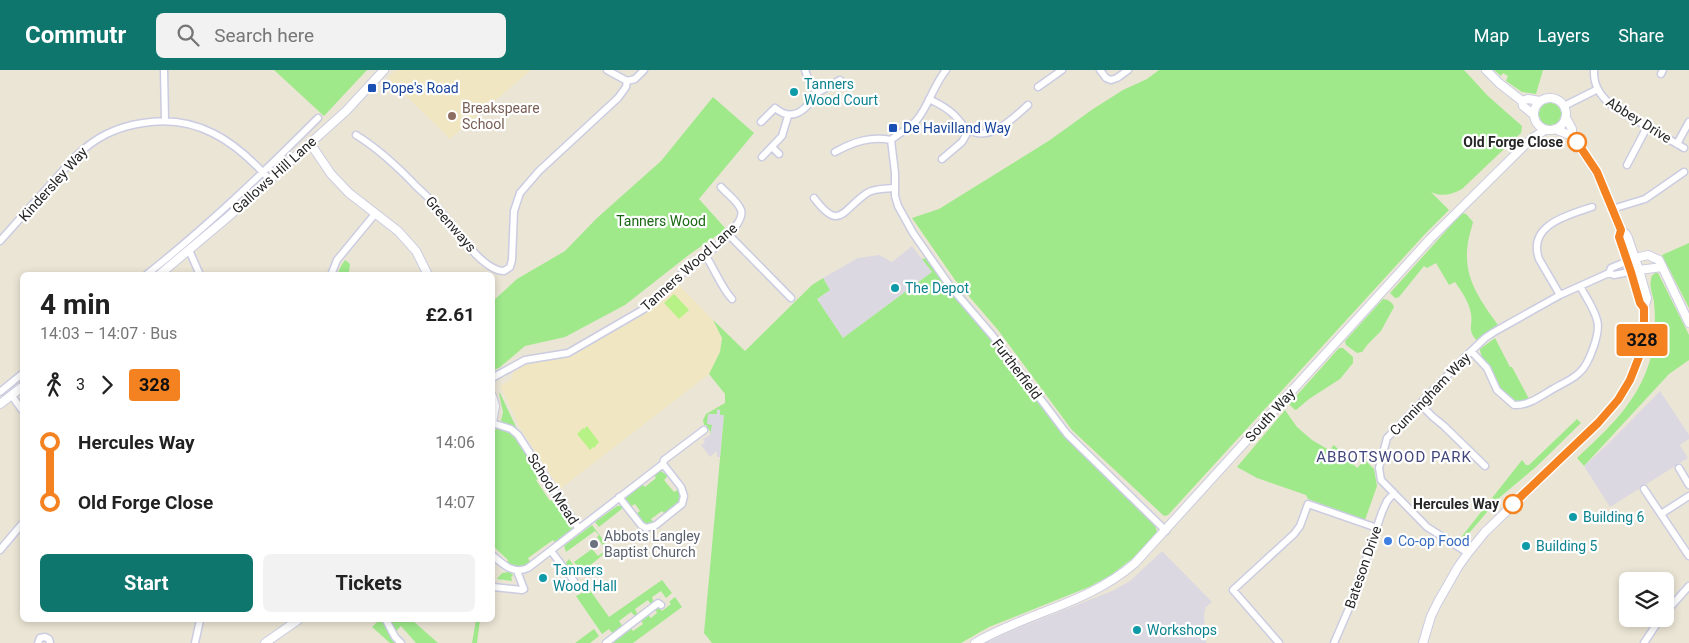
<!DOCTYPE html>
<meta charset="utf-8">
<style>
:root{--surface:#fff;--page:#f2f2f2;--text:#222;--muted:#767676;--accent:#0f766e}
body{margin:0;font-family:Roboto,sans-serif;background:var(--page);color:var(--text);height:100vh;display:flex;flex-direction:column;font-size:19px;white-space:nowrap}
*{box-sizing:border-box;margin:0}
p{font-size:16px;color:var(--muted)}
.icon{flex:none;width:28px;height:28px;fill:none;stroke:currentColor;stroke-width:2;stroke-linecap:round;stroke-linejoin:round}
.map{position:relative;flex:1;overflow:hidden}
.details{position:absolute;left:20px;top:202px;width:475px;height:350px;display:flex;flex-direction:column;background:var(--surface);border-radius:8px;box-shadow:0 2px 8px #0003}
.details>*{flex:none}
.badge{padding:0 10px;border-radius:4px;font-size:18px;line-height:32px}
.buttons{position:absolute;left:1619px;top:502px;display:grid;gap:10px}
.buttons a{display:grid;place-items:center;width:55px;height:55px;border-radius:8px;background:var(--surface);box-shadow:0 2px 8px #0003;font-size:25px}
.map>.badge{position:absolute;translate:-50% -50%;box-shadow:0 0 0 2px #fff}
.legs{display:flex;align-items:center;gap:8px;height:55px;padding:0 20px;font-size:16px}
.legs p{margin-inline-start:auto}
.headline{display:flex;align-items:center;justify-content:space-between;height:85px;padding:0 20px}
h1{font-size:28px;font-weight:700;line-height:38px}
.button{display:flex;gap:10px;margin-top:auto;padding:10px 20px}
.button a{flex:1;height:58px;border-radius:8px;background:var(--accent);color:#fff;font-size:20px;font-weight:700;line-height:58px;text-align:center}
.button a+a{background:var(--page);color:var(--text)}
ul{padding:0 20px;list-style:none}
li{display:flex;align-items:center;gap:18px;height:60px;font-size:19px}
li i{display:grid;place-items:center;width:8px;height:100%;margin:0 6px;background:currentColor}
li i::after{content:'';width:12px;height:12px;margin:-6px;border:4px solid;border-radius:50%;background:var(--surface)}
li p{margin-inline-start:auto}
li:first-child i{background:linear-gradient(#0000 50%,currentColor 0)}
li:last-child i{background:linear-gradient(currentColor 50%,#0000 0)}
header{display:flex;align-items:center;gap:30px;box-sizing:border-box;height:70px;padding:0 25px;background:var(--accent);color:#fff}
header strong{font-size:24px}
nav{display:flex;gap:28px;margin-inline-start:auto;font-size:18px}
.search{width:350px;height:45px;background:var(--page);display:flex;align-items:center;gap:12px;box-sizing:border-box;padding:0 18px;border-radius:8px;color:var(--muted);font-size:19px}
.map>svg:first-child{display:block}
.industrial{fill:#dcd8e2}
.education{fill:#f0e7c2}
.green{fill:#9fe98b}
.pitch{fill:#b6f285}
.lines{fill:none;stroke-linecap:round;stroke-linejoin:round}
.minor-casing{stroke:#cbcce2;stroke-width:9}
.tertiary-casing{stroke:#cbcce2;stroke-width:10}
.minor{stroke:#fff;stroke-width:6}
.tertiary{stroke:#fff;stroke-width:8}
.line-1-casing{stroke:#fff;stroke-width:11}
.line-1{stroke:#f58220;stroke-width:8}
.transit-dot{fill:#1a4fb4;stroke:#fff;stroke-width:2}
.culture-dot{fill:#0f9aa8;stroke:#fff;stroke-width:2}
.education-dot{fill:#8d6e63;stroke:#fff;stroke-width:2}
.stop-1-dot{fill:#fff;stroke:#f58220;stroke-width:2.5}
.shop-dot{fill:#3f7fe0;stroke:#fff;stroke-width:2}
.worship-dot{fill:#6b7280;stroke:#fff;stroke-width:2}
.labels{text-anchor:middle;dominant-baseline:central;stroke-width:4.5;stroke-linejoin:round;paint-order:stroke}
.culture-label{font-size:14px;fill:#0d838f;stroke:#fff;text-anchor:start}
.transit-label{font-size:14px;fill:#164399;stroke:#fff;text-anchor:start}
.education-label{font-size:14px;fill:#785e54;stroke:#fff;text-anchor:start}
.street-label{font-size:14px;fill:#262626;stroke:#fff}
.stop-label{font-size:14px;font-weight:bold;fill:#262626;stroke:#fff;text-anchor:end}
.park-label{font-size:14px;fill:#196812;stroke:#fff}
.worship-label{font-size:14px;fill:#5b616d;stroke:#fff;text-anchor:start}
.shop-label{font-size:14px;fill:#366cbe;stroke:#fff;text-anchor:start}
.neighbourhood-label{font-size:15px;letter-spacing:1px;fill:#43467b;stroke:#fff}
</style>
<header>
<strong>Commutr</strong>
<div class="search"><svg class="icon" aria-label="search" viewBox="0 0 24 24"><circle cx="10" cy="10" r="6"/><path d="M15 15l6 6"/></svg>Search here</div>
<nav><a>Map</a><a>Layers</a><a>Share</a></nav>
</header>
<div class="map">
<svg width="1689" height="573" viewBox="0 0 1689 573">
<rect width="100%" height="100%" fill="#ebe5d5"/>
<path class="industrial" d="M912,176L932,202L843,268L817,229L830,220L823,208L858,188L879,185L892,192Z
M1660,321L1689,365V369L1680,375L1688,388L1610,437L1584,396L1611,371Z
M717,339L720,340L724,345L720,387H717V381L710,387L701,375L705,372L703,369L710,365L711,362L707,354V344H717Z
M1162,481L1212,532L1206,537L1204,544L1206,573H985L1011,561L1112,521L1130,511Z"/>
<path class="education" d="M396,0H531L450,69L388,8Z
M677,213L713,250L722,268L720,282L709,304L560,419L520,358L500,316L512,309L514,299L525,293L561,289L568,286L635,247Z"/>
<path class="green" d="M274,0H367L324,46Z
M1159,0H1464L1488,26L1522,56L1521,63L1462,119C1451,125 1442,127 1431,122L1449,140L1425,164L1168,445L1164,446L1072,360L998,260L955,210L912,148L939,139L1050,70L1093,39L1123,20L1147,9Z
M1494,0H1543L1536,24L1522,22L1506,11L1508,6L1503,3L1501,6Z
M713,27L754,63L699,129L726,159L690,184L625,235L565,267L525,276L499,298L493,300V231L517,209L565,181L597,148L661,91Z
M1539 44a11 11 0 1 1 22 0a11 11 0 1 1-22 0Z
M1462,143L1466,144L1473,152C1472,157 1470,162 1469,167C1461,204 1477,226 1498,255L1476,270C1467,259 1473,256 1471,244C1469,232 1462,222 1455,212L1449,215L1436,193L1427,198L1424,196L1399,227L1395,228L1390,223Z
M1689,173V238L1662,185Z
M927,188L989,266L1065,366L1155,455L1157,462L1133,488L1111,505L1089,517L989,557L961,573H712L704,563L724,345H720V340L717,339V344H708L707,354L712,355L710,365V361L706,355H704L703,350L706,344L725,333V324L709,304L720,282L722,268L713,250L745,281L812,215L823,208L830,220L817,229L843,268L932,202L922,189Z
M345,190L350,194L349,202L352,203L351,205H337L341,196Z
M1655,203H1658L1689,265V290L1669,304L1584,396L1577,388C1608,359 1638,332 1650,290C1655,272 1656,251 1654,232C1653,225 1649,217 1651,210C1651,206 1652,206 1655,203Z
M1383,229C1388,229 1393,233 1394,237L1381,261L1368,274L1362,282L1357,283L1346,275L1345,271Z
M1495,268L1510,297H1512L1529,329C1524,332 1519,334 1514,332C1502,326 1480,290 1480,279Z
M1339,278H1343L1353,287V293L1340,309L1309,329L1296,340L1294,339L1289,334Z
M499,323H500L517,359L501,351L503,342Z
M1285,340L1297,357L1312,370L1329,380L1334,375L1357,398L1365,390L1374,399L1377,416L1365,450L1308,429L1306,425L1257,408L1237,397Z
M1577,349L1581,353L1537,396L1499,428L1470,462L1459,470L1522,390L1526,395H1529Z
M496,359C504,360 511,362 515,369L517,368L542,407L536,410L550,431L555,428L572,453V461L556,474L553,470L528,488L530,492C523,498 515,497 507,493L508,490L493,476L492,364Z
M658,401H661L668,406L664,410L674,422L679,419L681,425L680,432L665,444L662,441L651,449L654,453C644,455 641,452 636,444L640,441L635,434L630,437C627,433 624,430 626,425L641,413L645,417L656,408L653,404Z
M617,436H621L623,438L599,457L595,452Z
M592,455L610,479L582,502L574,492L592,479L598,486L606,480L597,467L599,465L595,461L566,482L564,476Z
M569,489L580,504L577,506L572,504L565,494Z
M509,502L512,504L513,506L511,507L512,511L497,509L502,503Z
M662,510L672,523L666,528L661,521L652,527L654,533L651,535L648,530L635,539L638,545L636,547L631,542L619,551L623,557L613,564L609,559L602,564L576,526L584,522L587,516L609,547Z
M675,527L682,537L633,573H609L630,557L633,561L643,554L640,549L647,544L651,548L657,543L655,538L658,537L662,541L671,534L669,532Z
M379,550L383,552L397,573H390L372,557Z
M390,550H412L438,573H416L401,556L396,561Z
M476,550H480L477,573H472Z
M594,559L599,566L590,573H575Z"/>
<path class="pitch" d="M674,224L689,240L679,249L664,233Z
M587,356L599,372L594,378L593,377L590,380L577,364L583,358L584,359Z"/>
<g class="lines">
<g class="minor-casing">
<path id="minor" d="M164,0L165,50
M607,0L627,11
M946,0C933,16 929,36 916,51C909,59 899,63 891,70L895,103V126L898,136L913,163L950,216L992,265L1067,364L1166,461
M1100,0L1106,8L1111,10L1117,8L1128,0
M1594,0C1593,17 1602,28 1615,38L1684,78
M1661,4L1663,0
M627,11L635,9L644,0
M1038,17L1062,0
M817,23L840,10
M929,29C937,33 946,37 953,44C958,48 961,54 966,58C988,75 1013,48 1028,35
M1564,36L1598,19
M761,52L775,38C793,53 806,40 817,23L809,11L805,0
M356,65C379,79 398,97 417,117C426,125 434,133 441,142C454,157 482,201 504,201L510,197L512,190L514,141L520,123L539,101L618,28L626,17L627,11
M1677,74L1689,52
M772,77L779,84
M835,82C853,72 870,66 891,70
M762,87L782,66L788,46
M942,89L962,72L969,60
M1627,95L1647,57
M814,128C840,162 841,141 867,123C875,118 885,119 894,118
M1612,139L1645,129L1684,102
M729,165L791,228
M0,171L76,86C96,67 116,57 143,53C197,44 235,71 269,109
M189,180L200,205
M705,185C715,199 720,216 732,229
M1609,203L1614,205L1634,201
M146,205C207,157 263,103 318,48
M331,205L337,190L375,144
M1560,225L1539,189C1527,155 1568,145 1592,137
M1471,281L1487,298L1497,320L1514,335C1528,336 1541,326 1553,319C1561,314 1572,310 1579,303C1589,295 1601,262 1597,250C1594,238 1585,226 1580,216
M492,308L525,290L568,283L644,239L676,210L679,206C692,195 747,158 741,140C738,131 727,124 721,117
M0,322L22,304
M12,326L22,340
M1420,334L1433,347L1444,356L1485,396
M492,353L511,359L518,365L579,459
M663,394L664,390L704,360
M1679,398L1689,415
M1644,419L1689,486
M1661,444L1689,426
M0,480L22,454
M551,481L574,511
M1468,483L1427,457L1381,410L1379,398L1387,368L1464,288L1485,268L1494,262L1560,225L1609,203L1611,198L1635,188
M492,485C503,494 513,505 528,498L663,394L681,417L684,426L682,434L656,455L646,458L641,455L619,427
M493,517L522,520L524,519L517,501
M1665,543L1689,516
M386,550L395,567L401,573
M38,573L40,568L45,567L49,569L50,573
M195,573L200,550
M606,573L658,533L661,535
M1279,573L1233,520L1294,464L1300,456L1308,434L1377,458
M1334,573L1350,536L1382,442L1387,431L1394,423
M1644,573L1660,549"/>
</g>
<g class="tertiary-casing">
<path id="tertiary" d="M1486,0L1499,13L1522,31L1523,36L1534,45
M1534 44a16 16 0 1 1 32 0a16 16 0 1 1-32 0Z
M1522,31L1528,29L1540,31
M1555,59L1572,66
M310,73L331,104L349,123L398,161L416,181L428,205
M1621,160L1619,167L1631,202L1640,233L1644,238
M1635,188L1648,185L1659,190L1689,253
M1639,200L1662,197
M159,205L228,147L346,41L384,0
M492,326L495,336L492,353
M0,334L22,317
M265,573L298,550
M975,573C1028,542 1088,534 1135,493L1430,169L1531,69L1545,60
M1423,573L1431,546L1438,532L1458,497L1468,483L1485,462L1598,353L1618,330L1630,310L1639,287L1644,263V238L1647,228L1639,200L1628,168L1626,164L1621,160L1601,111L1590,92L1572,66V59L1566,48"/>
</g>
<use href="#minor" class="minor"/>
<use href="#tertiary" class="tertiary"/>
</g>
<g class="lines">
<g class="line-1-casing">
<path id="line-1" d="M1513,434L1598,353L1618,330L1630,310L1639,287L1644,263V238L1640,233L1631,202L1619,167L1621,160L1597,102L1577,72"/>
</g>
<use href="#line-1" class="line-1"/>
</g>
<g class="transit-dot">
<rect x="367" y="13" width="10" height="10" rx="2.5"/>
<rect x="888" y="53" width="10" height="10" rx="2.5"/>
</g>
<g class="culture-dot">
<circle cx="794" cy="22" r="5"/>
<circle cx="895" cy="218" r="5"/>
<circle cx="1573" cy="447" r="5"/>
<circle cx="1526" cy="476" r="5"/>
<circle cx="543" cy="508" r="5"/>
<circle cx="1137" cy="560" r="5"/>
</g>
<circle class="education-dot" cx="452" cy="46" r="5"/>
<g class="stop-1-dot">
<circle cx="1577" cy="72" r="9"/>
<circle cx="1513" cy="434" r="9"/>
</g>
<circle class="shop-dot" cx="1388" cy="471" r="5"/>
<circle class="worship-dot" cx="594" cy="474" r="5"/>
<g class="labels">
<g class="culture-label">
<text x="804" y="14">Tanners<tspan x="804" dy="16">Wood Court</tspan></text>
<text x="905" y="218">The Depot</text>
<text x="1583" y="447">Building 6</text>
<text x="1536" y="476">Building 5</text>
<text x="553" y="500">Tanners<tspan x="553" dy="16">Wood Hall</tspan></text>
<text x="1147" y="560">Workshops</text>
</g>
<g class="transit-label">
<text x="382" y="18">Pope's Road</text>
<text x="903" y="58">De Havilland Way</text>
</g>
<g class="education-label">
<text x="462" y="38">Breakspeare<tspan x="462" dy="16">School</tspan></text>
</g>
<g class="street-label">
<text transform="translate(1639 50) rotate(32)">Abbey Drive</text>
<text transform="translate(274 105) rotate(-42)">Gallows Hill Lane</text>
<text transform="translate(53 114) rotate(-48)">Kindersley Way</text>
<text transform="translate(451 154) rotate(49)">Greenways</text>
<text transform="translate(689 197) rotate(-42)">Tanners Wood Lane</text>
<text transform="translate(1017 299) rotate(53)">Furtherfield</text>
<text transform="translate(1430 324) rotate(-46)">Cunningham Way</text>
<text transform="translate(1270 345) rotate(-48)">South Way</text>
<text transform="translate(553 419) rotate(57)">School Mead</text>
<text transform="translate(1363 497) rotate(-71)">Bateson Drive</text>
</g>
<g class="stop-label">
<text x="1563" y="72">Old Forge Close</text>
<text x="1499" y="434">Hercules Way</text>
</g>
<g class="park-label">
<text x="661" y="151">Tanners Wood</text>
</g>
<g class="worship-label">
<text x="604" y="466">Abbots Langley<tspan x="604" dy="16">Baptist Church</tspan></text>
</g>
<g class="shop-label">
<text x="1398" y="471">Co-op Food</text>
</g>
<g class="neighbourhood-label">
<text x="1394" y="387">ABBOTSWOOD PARK</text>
</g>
</g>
</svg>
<div class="buttons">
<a><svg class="icon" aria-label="layers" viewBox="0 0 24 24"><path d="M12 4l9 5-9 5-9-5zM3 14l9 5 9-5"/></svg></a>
</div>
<b class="badge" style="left:1642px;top:270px;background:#f58220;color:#111">328</b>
<section class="details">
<div class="headline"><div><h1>4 min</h1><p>14:03 – 14:07 · Bus</p></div><b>£2.61</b></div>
<div class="legs"><svg class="icon" aria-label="walk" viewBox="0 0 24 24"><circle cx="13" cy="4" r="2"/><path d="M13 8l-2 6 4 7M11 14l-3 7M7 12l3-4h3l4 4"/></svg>3<svg class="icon" aria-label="forward" viewBox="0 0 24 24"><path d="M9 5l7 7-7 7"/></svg><b class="badge" style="background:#f58220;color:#111">328</b></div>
<ul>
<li><i style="color:#f58220"></i><b>Hercules Way</b><p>14:06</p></li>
<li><i style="color:#f58220"></i><b>Old Forge Close</b><p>14:07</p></li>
</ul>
<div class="button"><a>Start</a><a>Tickets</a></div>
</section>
</div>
